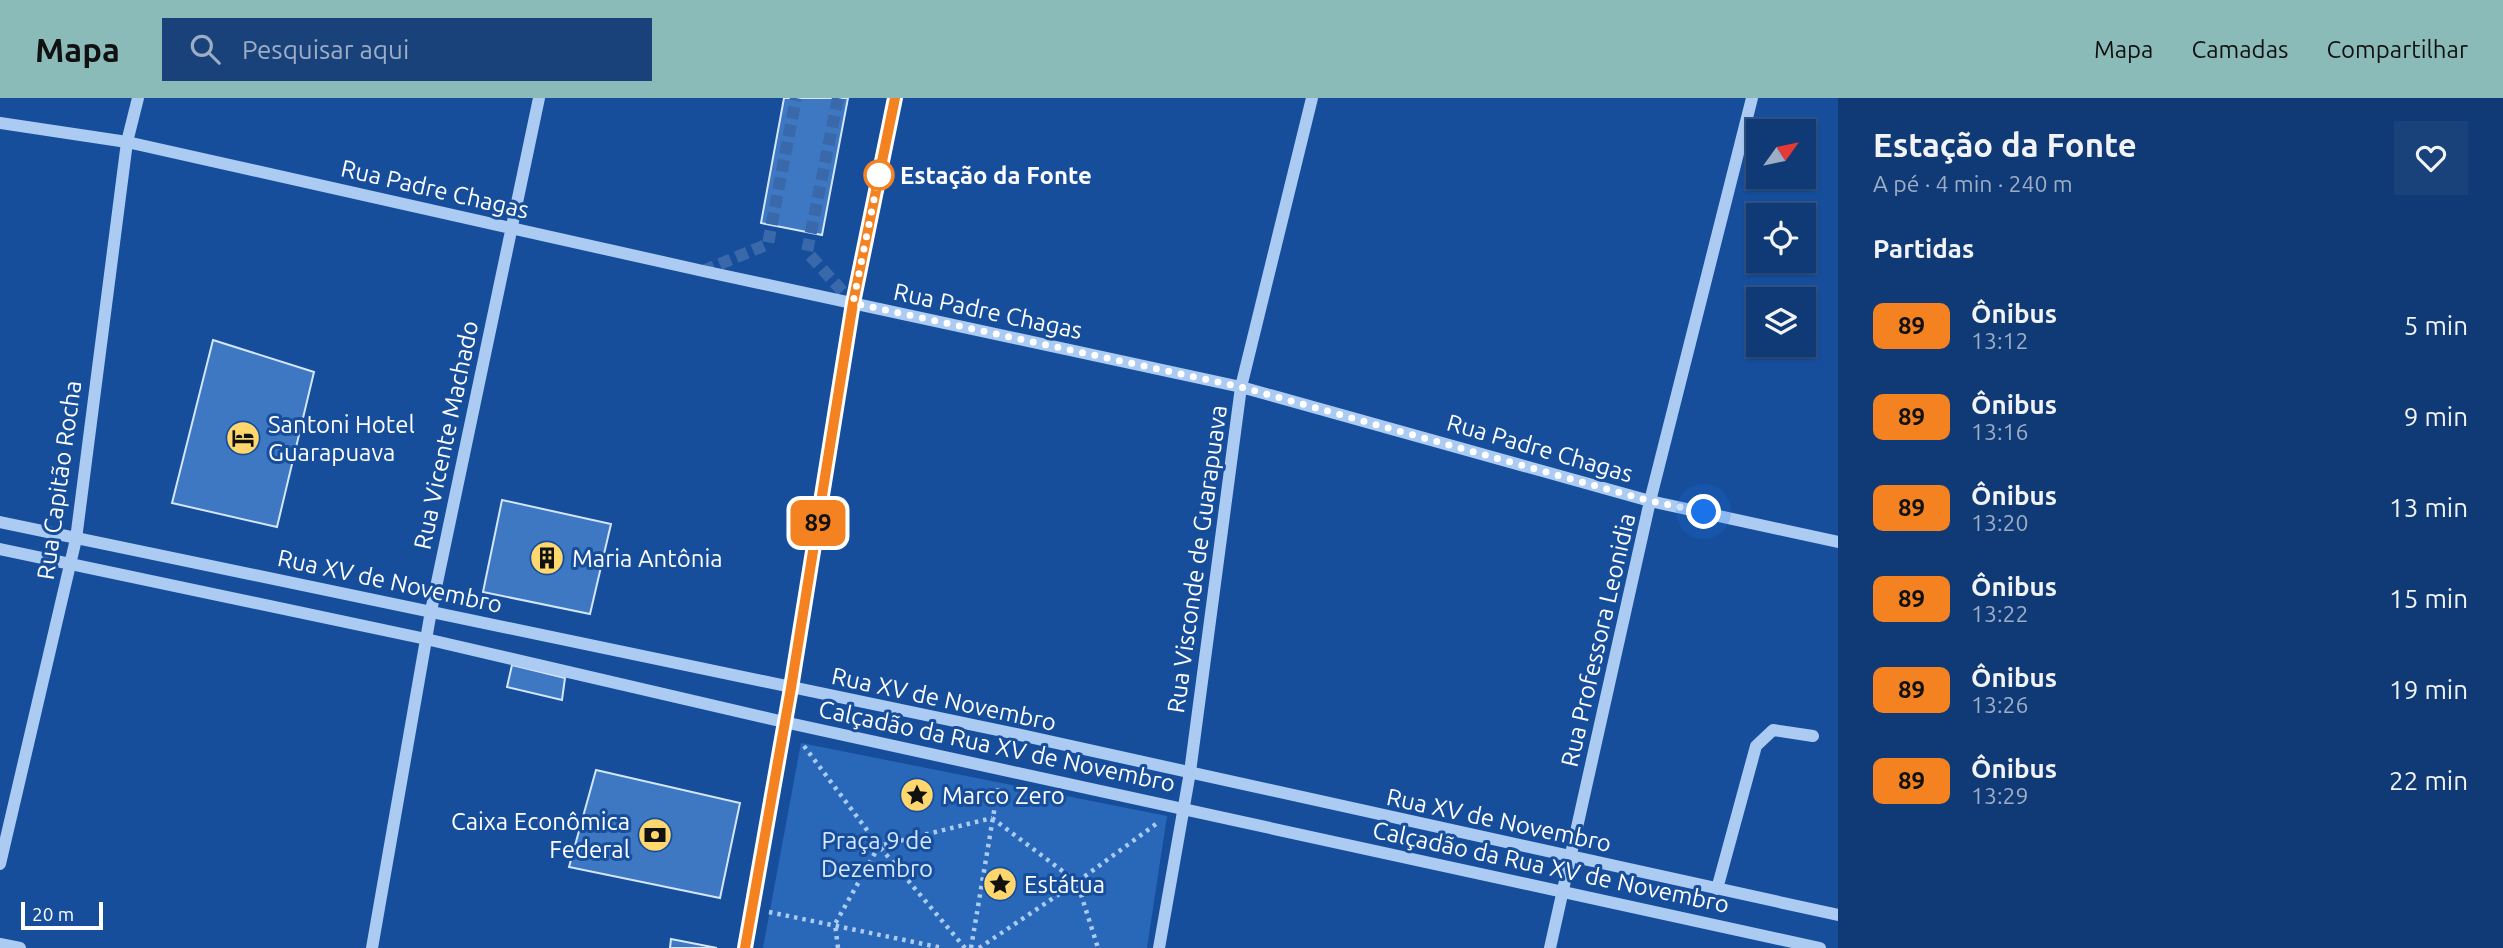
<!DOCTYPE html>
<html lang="pt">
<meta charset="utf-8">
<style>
:root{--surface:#103a75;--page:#19417a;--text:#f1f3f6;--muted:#9cadc5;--line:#305487;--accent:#8bbbb9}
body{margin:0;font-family:Ubuntu,sans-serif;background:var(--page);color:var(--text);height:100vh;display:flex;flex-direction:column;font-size:26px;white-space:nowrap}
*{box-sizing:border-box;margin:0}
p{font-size:23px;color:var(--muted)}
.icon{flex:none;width:38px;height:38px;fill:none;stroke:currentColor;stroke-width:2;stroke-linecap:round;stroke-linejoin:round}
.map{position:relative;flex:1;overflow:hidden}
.panel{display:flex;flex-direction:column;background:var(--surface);width:665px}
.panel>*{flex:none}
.badge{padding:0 14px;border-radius:10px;font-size:24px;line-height:46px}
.needle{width:46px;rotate:57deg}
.controls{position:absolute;left:1746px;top:21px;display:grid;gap:14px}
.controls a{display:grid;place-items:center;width:70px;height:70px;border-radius:0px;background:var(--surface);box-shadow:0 2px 5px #0004,0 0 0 2px var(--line);font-size:35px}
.scale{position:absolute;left:21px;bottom:18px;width:82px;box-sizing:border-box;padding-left:7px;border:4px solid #fff;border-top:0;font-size:19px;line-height:24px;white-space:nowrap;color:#fff;-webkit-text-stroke:5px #164e9c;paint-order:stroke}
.you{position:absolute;width:35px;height:35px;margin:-18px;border:5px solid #fff;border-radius:50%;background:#1a73e8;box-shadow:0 0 0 10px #1a73e833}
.map>.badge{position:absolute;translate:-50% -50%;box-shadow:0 0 0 4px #fff}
h2{padding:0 35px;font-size:26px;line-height:63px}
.round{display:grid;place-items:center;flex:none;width:74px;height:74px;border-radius:0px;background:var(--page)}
.overview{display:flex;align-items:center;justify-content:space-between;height:119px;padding:0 35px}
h1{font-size:33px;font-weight:700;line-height:52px}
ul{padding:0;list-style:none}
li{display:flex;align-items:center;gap:21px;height:91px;padding:0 35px}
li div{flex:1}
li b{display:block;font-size:26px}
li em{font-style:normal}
li .badge{min-width:77px;font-weight:700;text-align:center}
header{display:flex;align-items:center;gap:42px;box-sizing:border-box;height:98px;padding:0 35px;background:var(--accent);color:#111}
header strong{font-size:33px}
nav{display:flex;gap:38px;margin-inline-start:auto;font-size:24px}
.search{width:490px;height:63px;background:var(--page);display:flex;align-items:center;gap:18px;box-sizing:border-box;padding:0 24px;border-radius:0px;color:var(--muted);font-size:26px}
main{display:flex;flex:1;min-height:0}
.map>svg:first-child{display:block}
.green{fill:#2968b9}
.building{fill:#3e77c2;stroke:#d4e6fd;stroke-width:2}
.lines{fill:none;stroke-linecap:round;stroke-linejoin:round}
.minor-tunnel{stroke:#3969ab;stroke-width:12;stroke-dasharray:12 6;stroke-linecap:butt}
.path{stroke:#accbf3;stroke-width:4.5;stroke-dasharray:3.5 5;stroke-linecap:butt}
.minor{stroke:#accbf3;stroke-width:12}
.line-casing{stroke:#fff;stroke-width:16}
.line{stroke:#f58220;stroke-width:10}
.walk{stroke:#fff;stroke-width:7;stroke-dasharray:0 12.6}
.stop-dot{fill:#fff;stroke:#f58220;stroke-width:3.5}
.labels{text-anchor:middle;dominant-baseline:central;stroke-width:6;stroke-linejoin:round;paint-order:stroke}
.stop-label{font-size:24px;font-weight:bold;fill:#fff;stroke:#164e9c;text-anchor:start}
.street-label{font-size:24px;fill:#fff;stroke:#164e9c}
.poi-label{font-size:24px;fill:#fff;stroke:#164e9c;text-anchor:start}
.park-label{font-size:24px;fill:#d4e6fd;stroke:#164e9c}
</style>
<header>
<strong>Mapa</strong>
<div class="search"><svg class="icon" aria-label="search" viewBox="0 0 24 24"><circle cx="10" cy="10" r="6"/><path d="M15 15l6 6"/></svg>Pesquisar aqui</div>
<nav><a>Mapa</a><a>Camadas</a><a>Compartilhar</a></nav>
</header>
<main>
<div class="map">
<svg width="1838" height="850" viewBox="0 0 1838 850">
<rect width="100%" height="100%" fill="#164e9c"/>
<path class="green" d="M801,645L1167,718L1147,850H763Z"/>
<path class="building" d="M784,0H848L822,137L761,125Z
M213,242L314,274L277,429L172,405Z
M502,402L611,426L590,516L483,494Z
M512,567L565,580L562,602L507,589Z
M596,672L740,705L720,800L569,769Z
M671,841L717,850H670Z"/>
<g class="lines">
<path class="minor-tunnel" d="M838,0L807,154L853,205
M703,173L768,146L796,0"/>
<path class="path" d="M804,648L879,748L965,850
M992,720L1077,784L1098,850
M769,814L943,850
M838,850L835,826L879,748L992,720
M971,850L998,690
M979,850L1077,784L1156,726"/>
<path class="minor" d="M0,25L127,44L703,173L1241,289L1650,403L1838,444
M0,424L1007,634L1838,817
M0,451L426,541L784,624L1820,850
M0,766L76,441L127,44L138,0
M1717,791L1756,648L1773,632L1813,638
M0,846L20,850
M372,850L431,513L539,0
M745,850L791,591L853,205L895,0
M1159,850L1190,674L1241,289L1312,0
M1550,850L1650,403L1752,0"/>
</g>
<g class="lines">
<g class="line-casing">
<path id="line" d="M745,850L791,590L853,205L895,0"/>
</g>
<use href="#line" class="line"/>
<path class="walk" d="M879,77L853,205L1241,289L1650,403L1704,414"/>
</g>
<defs>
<g id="hotel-disc" transform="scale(1.75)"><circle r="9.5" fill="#ffd76d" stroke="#164e9c"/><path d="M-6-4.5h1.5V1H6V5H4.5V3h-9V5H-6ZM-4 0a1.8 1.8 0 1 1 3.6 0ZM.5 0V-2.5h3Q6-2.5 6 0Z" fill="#111"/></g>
<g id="building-disc" transform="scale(1.75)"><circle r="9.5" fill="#ffd76d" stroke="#164e9c"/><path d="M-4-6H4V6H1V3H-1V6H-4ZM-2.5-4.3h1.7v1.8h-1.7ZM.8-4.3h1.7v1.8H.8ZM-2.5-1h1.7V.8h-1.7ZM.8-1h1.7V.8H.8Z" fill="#111"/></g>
<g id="sight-disc" transform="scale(1.75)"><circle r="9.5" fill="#ffd76d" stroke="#164e9c"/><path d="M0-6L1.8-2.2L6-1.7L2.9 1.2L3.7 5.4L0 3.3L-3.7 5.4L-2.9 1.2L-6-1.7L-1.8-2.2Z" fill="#111"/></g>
<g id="bank-disc" transform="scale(1.75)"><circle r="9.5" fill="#ffd76d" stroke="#164e9c"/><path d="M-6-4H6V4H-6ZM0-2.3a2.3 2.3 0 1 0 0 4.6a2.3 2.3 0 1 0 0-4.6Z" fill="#111"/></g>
</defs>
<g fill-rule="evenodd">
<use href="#hotel-disc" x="243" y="340"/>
<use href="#building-disc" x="547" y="460"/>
<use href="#sight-disc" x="917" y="697"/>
<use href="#bank-disc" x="655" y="737"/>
<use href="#sight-disc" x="1000" y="786"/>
</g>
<circle class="stop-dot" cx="879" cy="77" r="14"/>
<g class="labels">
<g class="stop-label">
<text x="900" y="77">Estação da Fonte</text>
</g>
<g class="street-label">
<text transform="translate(435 91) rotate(13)">Rua Padre Chagas</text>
<text transform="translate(988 213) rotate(12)">Rua Padre Chagas</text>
<text transform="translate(446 337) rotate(-78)">Rua Vicente Machado</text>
<text transform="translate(1540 350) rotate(16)">Rua Padre Chagas</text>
<text transform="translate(59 382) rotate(-82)">Rua Capitão Rocha</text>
<text transform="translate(1197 461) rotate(-82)">Rua Visconde de Guarapuava</text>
<text transform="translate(390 483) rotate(12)">Rua XV de Novembro</text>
<text transform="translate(1598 542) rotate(-77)">Rua Professora Leonidia</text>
<text transform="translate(944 601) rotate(12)">Rua XV de Novembro</text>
<text transform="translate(997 648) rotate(12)">Calçadão da Rua XV de Novembro</text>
<text transform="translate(1499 722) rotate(12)">Rua XV de Novembro</text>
<text transform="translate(1551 769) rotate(12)">Calçadão da Rua XV de Novembro</text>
</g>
<g class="poi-label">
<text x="268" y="326">Santoni Hotel<tspan x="268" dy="28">Guarapuava</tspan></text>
<text x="572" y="460">Maria Antônia</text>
<text x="942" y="697">Marco Zero</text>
<text x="630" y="723" text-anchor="end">Caixa Econômica<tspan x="630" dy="28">Federal</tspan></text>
<text x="1024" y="786">Estátua</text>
</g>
<g class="park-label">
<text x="877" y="742">Praça 9 de<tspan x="877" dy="28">Dezembro</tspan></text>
</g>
</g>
</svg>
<div class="controls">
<a><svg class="needle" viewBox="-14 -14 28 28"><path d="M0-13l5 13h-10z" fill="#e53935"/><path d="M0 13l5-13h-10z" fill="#9cadc5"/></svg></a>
<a><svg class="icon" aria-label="locate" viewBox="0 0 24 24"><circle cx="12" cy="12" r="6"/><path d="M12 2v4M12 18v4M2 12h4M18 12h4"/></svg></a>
<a><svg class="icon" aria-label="layers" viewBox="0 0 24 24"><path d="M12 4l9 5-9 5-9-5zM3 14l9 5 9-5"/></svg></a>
</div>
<div class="scale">20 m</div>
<div class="you" style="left:1704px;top:414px"></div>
<b class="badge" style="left:818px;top:425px;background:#f58220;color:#111">89</b>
</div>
<section class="panel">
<div class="overview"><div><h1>Estação da Fonte</h1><p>A pé · 4 min · 240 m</p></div><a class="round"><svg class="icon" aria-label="heart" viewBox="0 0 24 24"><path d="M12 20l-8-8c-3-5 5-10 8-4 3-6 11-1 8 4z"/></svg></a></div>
<h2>Partidas</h2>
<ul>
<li><span class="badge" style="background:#f58220;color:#111">89</span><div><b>Ônibus</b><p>13:12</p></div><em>5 min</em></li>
<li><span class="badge" style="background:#f58220;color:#111">89</span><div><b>Ônibus</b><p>13:16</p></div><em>9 min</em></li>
<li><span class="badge" style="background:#f58220;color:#111">89</span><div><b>Ônibus</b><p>13:20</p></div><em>13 min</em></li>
<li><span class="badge" style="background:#f58220;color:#111">89</span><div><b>Ônibus</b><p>13:22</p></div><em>15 min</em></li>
<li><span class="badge" style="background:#f58220;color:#111">89</span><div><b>Ônibus</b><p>13:26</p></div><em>19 min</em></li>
<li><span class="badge" style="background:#f58220;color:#111">89</span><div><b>Ônibus</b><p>13:29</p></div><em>22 min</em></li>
</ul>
</section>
</main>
